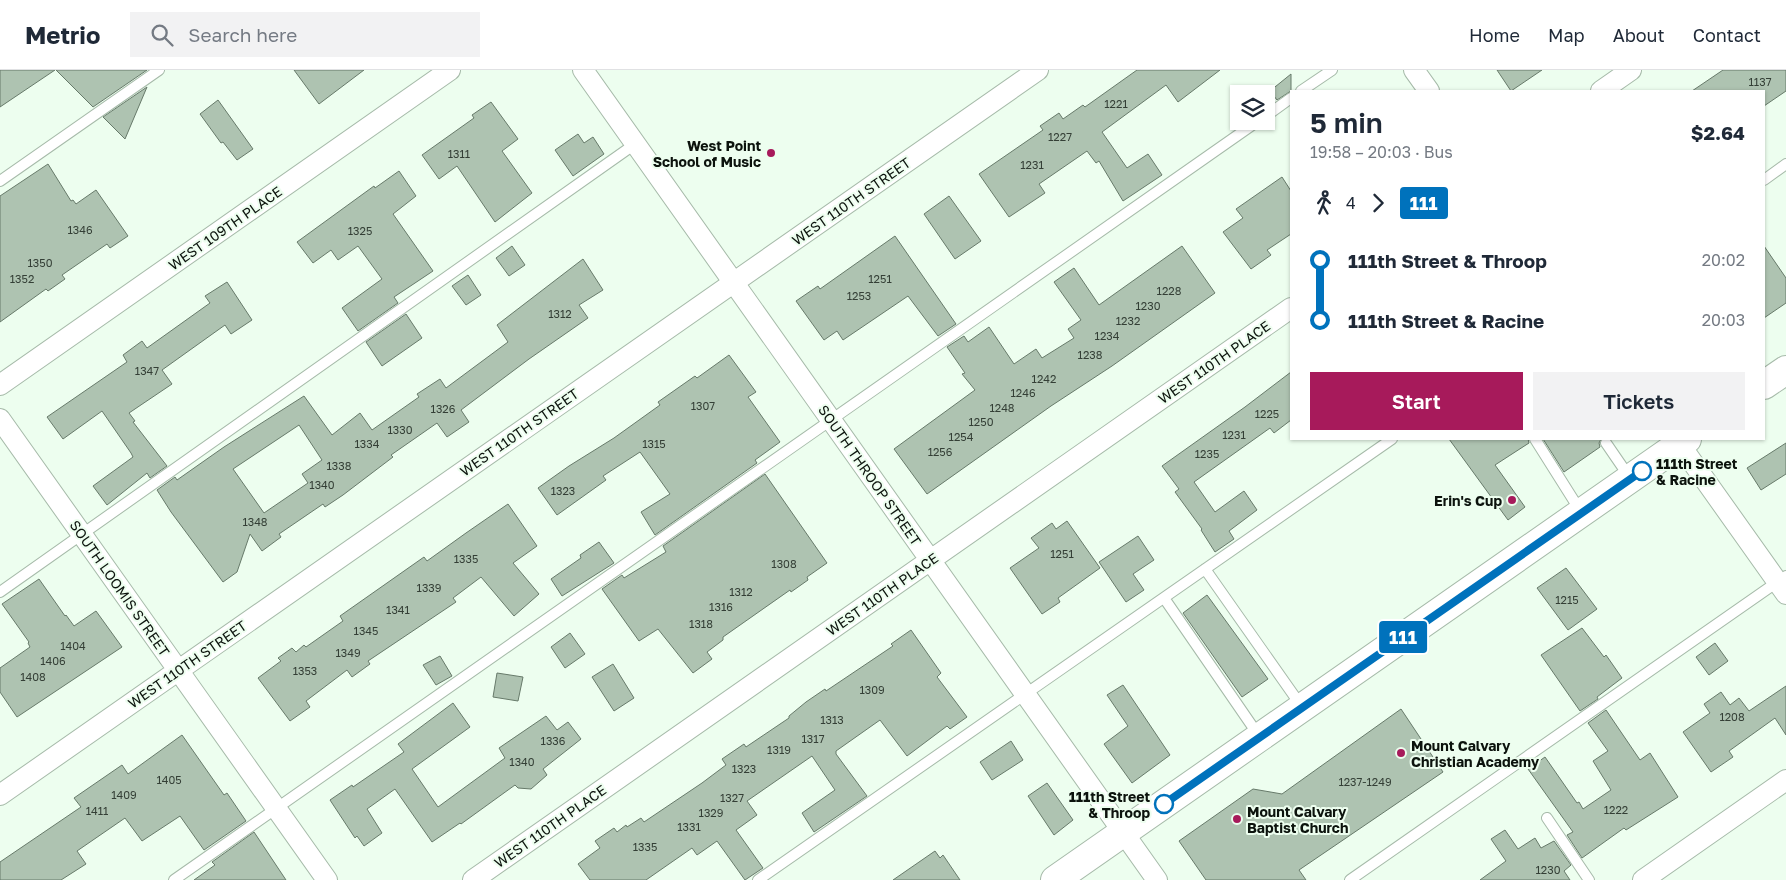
<!DOCTYPE html>
<meta charset="utf-8">
<style>
:root{--surface:#fff;--page:#f2f2f3;--text:#1f2937;--muted:#747a83;--line:#e0e1e3;--accent:#a71a5b}
body{margin:0;font-family:"Golos Text",sans-serif;background:var(--page);color:var(--text);height:100vh;display:flex;flex-direction:column;font-size:19px;white-space:nowrap}
*{box-sizing:border-box;margin:0}
p{font-size:16px;color:var(--muted)}
.icon{flex:none;width:28px;height:28px;fill:none;stroke:currentColor;stroke-width:2;stroke-linecap:round;stroke-linejoin:round}
.map{position:relative;flex:1;overflow:hidden}
.sheet{position:absolute;left:1290px;top:20px;width:475px;height:350px;display:flex;flex-direction:column;background:var(--surface);border-radius:0px;box-shadow:0 1px 4px #0004}
.sheet>*{flex:none}
.badge{padding:0 10px;border-radius:4px;font-size:18px;line-height:32px}
.tools{position:absolute;left:1230px;top:15px;display:grid;gap:10px}
.tools a{display:grid;place-items:center;width:45px;height:45px;border-radius:0px;background:var(--surface);box-shadow:0 1px 4px #0004;font-size:25px}
.map>.badge{position:absolute;translate:-50% -50%;box-shadow:0 0 0 2px #fff}
.legs{display:flex;align-items:center;gap:8px;height:55px;padding:0 20px;font-size:16px}
.legs p{margin-inline-start:auto}
.head{display:flex;align-items:center;justify-content:space-between;height:85px;padding:0 20px}
h1{font-size:28px;font-weight:600;line-height:38px}
.action{display:flex;gap:10px;margin-top:auto;padding:10px 20px}
.action a{flex:1;height:58px;border-radius:0px;background:var(--accent);color:#fff;font-size:20px;font-weight:600;line-height:58px;text-align:center}
.action a+a{background:var(--page);color:var(--text)}
ul{padding:0 20px;list-style:none}
li{display:flex;align-items:center;gap:18px;height:60px;font-size:19px}
li i{display:grid;place-items:center;width:8px;height:100%;margin:0 6px;background:currentColor}
li i::after{content:'';width:12px;height:12px;margin:-6px;border:4px solid;border-radius:50%;background:var(--surface)}
li p{margin-inline-start:auto}
li:first-child i{background:linear-gradient(#0000 50%,currentColor 0)}
li:last-child i{background:linear-gradient(currentColor 50%,#0000 0)}
header{display:flex;align-items:center;gap:30px;box-sizing:border-box;height:70px;padding:0 25px;background:var(--surface);border-bottom:1px solid var(--line)}
header strong{font-size:24px}
nav{display:flex;gap:28px;margin-inline-start:auto;font-size:18px}
.search{width:350px;height:45px;background:var(--page);display:flex;align-items:center;gap:12px;box-sizing:border-box;padding:0 18px;border-radius:0px;color:var(--muted);font-size:19px}
.map>svg:first-child{display:block}
.building{fill:#aec3b1;stroke:#677a6a;fill-rule:evenodd}
.lines{fill:none;stroke-linecap:round;stroke-linejoin:round}
.lane-casing{stroke:#a6baa9;stroke-width:12}
.street-casing{stroke:#a6baa9;stroke-width:22}
.secondary-casing{stroke:#a6baa9;stroke-width:30}
.lane{stroke:#fff;stroke-width:10}
.street{stroke:#fff;stroke-width:20}
.secondary{stroke:#fff;stroke-width:28}
.line-1-casing{stroke:#fff;stroke-width:11}
.line-1{stroke:#0072bc;stroke-width:8}
.poi-dot{fill:#a71a5b;stroke:#edfeef;stroke-width:2}
.stop-1-dot{fill:#fff;stroke:#0072bc;stroke-width:2.5}
.labels{text-anchor:middle;dominant-baseline:central;stroke-width:4;stroke-linejoin:round;paint-order:stroke}
.number-label{font-size:11px;fill:#343f36}
.poi-label{font-size:14px;font-weight:bold;fill:#0c130d;stroke:#edfeef;text-anchor:end}
.street-label{font-size:14px;fill:#0c130d;stroke:#edfeef}
.stop-label{font-size:14px;font-weight:bold;fill:#0c130d;stroke:#edfeef;text-anchor:start}
</style>
<header>
<strong>Metrio</strong>
<div class="search"><svg class="icon" aria-label="search" viewBox="0 0 24 24"><circle cx="10" cy="10" r="6"/><path d="M15 15l6 6"/></svg>Search here</div>
<nav><a>Home</a><a>Map</a><a>About</a><a>Contact</a></nav>
</header>
<div class="map">
<svg width="1786" height="810" viewBox="0 0 1786 810">
<rect width="100%" height="100%" fill="#edfeef"/>
<path class="building" d="M0,0H55L0,37Z
M56,0H147L93,37Z
M294,0H364L319,34Z
M1137,0H1220L1178,32L1166,15L1102,62L1127,98L1148,84L1162,105L1123,131L1099,91L1096,93L1087,81L1039,114L1045,123L1009,147L979,104L1043,60L1040,56L1059,43L1063,49L1083,35L1085,37Z
M1497,0H1542L1511,21Z
M1723,0H1786V21L1764,36V21H1692Z
M1291,4V21L1277,30L1270,21Z
M147,17L125,69L103,47Z
M218,30L253,79L237,90L223,72L221,73L200,44Z
M491,32L518,69L502,81L532,123L495,152L457,96L439,109L422,85L474,48L472,45Z
M578,64L584,73L593,67L604,84L573,106L555,80Z
M48,94L71,131L73,130L76,134L96,120L128,166L110,178L107,174L62,205L65,209L48,221L46,219L0,252V126Z
M399,101L416,126L393,144L433,201L394,227L398,233L358,261L342,238L382,209L358,176L338,190L331,180L313,193L297,172L374,116L375,118Z
M1282,107L1291,121V164L1267,180L1271,185L1251,199L1223,162L1243,148L1236,139Z
M949,126L981,171L955,189L924,144Z
M895,166L956,254L938,266L908,226L843,270L837,261L824,270L796,231L818,216L820,219Z
M512,176L525,195L509,206L496,188Z
M1182,176L1215,223L1112,296L1051,336L927,424L894,379L975,320L962,304L965,303L947,277L964,266L968,272L989,257L1014,294L1036,279L1042,288L1074,268L1068,259L1081,250L1054,212L1074,198L1099,235Z
M1764,176L1786,208V233L1764,248Z
M583,189L603,220L579,235L588,248L529,289L461,340L469,352L447,367L437,353L391,385L393,387L343,425L325,437L323,434L279,464L281,467L262,481L250,464L237,502L223,512L171,442L157,420L175,407L177,410L224,377L304,326L332,365L360,343L372,360L419,327L417,324L440,309L446,318L508,272L497,255ZM299,355L322,390L302,404L308,413L264,443L233,399Z
M468,205L481,225L466,235L452,216Z
M227,212L252,250L231,264L225,255L162,300L172,314L129,343L135,351L133,352L167,396L150,408L147,403L107,435L93,416L133,387L131,383L102,341L63,369L47,347L127,292L123,285L142,271L147,278L210,233L205,226Z
M406,244L422,268L382,296L366,272Z
M729,285L756,322L748,327L780,372L755,390L757,393L655,465L641,442L670,424L640,382L603,406L606,410L557,445L538,418L569,396L614,368L660,335L658,332L695,306L697,308Z
M1291,302V350L1274,363L1270,358L1194,412L1215,442L1244,421L1257,440L1229,461L1234,469L1215,482L1201,460L1202,459L1175,422L1179,419L1162,396L1245,337Z
M1449,369H1528L1529,373L1495,395L1525,437L1508,450Z
M1543,369H1601L1599,373L1600,377L1564,402Z
M1786,373V404L1761,420L1747,398Z
M765,404L827,493L807,507L808,510L791,522L790,520L723,567V570L707,582L712,589L693,603L658,559L639,571L602,519L622,505L624,508L666,482L663,476Z
M508,434L537,476L513,493L539,524L514,546L481,507L453,528L456,532L368,591L370,594L352,607L347,600L306,631L310,637L290,651L258,608L281,591L278,588L292,578L296,582L304,575L306,577L343,551L340,546L424,487L427,491L466,463Z
M1067,451L1100,498L1058,528L1060,532L1042,544L1010,498L1039,478L1031,468L1052,453L1056,459Z
M1138,466L1154,490L1133,504L1144,520L1126,532L1099,492Z
M599,472L614,493L562,526L551,509L581,488L580,485Z
M1566,498L1597,539L1568,560L1537,518Z
M39,509L65,546L66,545L74,556L96,541L122,577L17,647L0,622V598L30,577L28,573L29,572L2,534Z
M1207,525L1268,609L1242,627L1183,543Z
M1582,558L1604,587L1606,585L1622,608L1597,627L1598,629L1580,641L1541,585Z
M911,560L941,603L937,607L967,647L950,659L947,656L907,686L880,650L836,681V684L867,726L814,762L802,743L835,720L812,686L747,731L757,745L736,760L763,798L745,810L717,771L697,785L692,778L646,810H590L578,794L600,778L595,771L614,758L617,762L626,755L627,757L641,748L644,752L702,713L726,695L722,689L744,674L746,677L789,648V646L806,632L825,619L826,621L893,576L891,574Z
M570,563L585,584L565,598L551,577Z
M1715,573L1728,591L1709,605L1696,587Z
M440,586L452,606L436,615L423,595Z
M613,594L634,628L614,641L592,607Z
M497,603L523,607L518,631L493,627Z
M1123,615L1170,685L1132,713L1104,674L1128,656L1107,625Z
M1786,616V665L1775,648L1729,681L1733,687L1711,702L1683,662L1710,643L1704,634L1721,622L1730,635L1739,628L1749,641Z
M453,633L470,657L412,699L438,737L505,688L499,678L546,646L557,660L568,652L581,669L543,699L547,705L531,719L518,718L515,715L461,754L460,753L432,772L395,719L367,739L382,763L364,776L357,766L355,768L330,730L352,715L353,717L404,682L398,674Z
M1401,639L1443,702L1299,800L1306,810H1206L1179,771L1253,719L1282,724Z
M1606,640L1640,690L1650,683L1678,727L1626,760L1624,758L1582,788L1567,765L1573,762L1528,699L1545,687L1577,733L1579,732L1583,739L1611,720L1593,691L1608,681L1588,653Z
M182,665L224,725L227,723L246,751L204,780L180,746L142,771L125,748L77,781L86,794L61,810H0V792L81,737L74,728L122,695L128,704Z
M1011,671L1023,690L992,710L980,692Z
M1047,713L1073,750L1054,765L1028,726Z
M1505,760L1518,779L1535,768L1541,778L1554,771L1571,795L1564,801L1570,810H1480L1506,791L1491,769Z
M254,762L286,810H194L215,795L212,792Z
M935,781L940,788L943,785L960,810H893Z"/>
<g class="lines">
<g class="lane-casing">
<path id="lane" d="M1301,21L1332,0
M1266,46L1291,28
M1764,110L1786,94
M0,111L159,0
M1535,369L1581,442
M1606,373L1630,408
M1205,499L1302,637
M0,522L635,74
M1164,528L1259,666
M1547,748L1589,810
M174,810L1258,51
M758,810L1392,369
M1350,810L1786,506"/>
</g>
<g class="street-casing">
<path id="street" d="M583,0L1157,810
M1414,0L1429,21
M1601,21L1631,0
M0,315L450,0
M0,349L327,810
M1676,369L1786,524
M0,725L1038,0
M473,810L1291,238
M1643,810L1786,710"/>
</g>
<g class="secondary-casing">
<path id="secondary" d="M1764,315L1786,300
M1055,810L1687,369"/>
</g>
<use href="#lane" class="lane"/>
<use href="#street" class="street"/>
<use href="#secondary" class="secondary"/>
</g>
<g class="lines">
<g class="line-1-casing">
<path id="line-1" d="M1164,734L1642,401"/>
</g>
<use href="#line-1" class="line-1"/>
</g>
<g class="poi-dot">
<circle cx="771" cy="83" r="5"/>
<circle cx="1512" cy="430" r="5"/>
<circle cx="1401" cy="683" r="5"/>
<circle cx="1237" cy="749" r="5"/>
</g>
<g class="stop-1-dot">
<circle cx="1642" cy="401" r="9"/>
<circle cx="1164" cy="734" r="9"/>
</g>
<g class="labels">
<g class="number-label">
<text x="1760" y="11">1137</text>
<text x="1116" y="33">1221</text>
<text x="1060" y="66">1227</text>
<text x="459" y="83">1311</text>
<text x="1032" y="94">1231</text>
<text x="80" y="159">1346</text>
<text x="360" y="160">1325</text>
<text x="40" y="192">1350</text>
<text x="22" y="208">1352</text>
<text x="880" y="208">1251</text>
<text x="1169" y="220">1228</text>
<text x="859" y="225">1253</text>
<text x="1148" y="235">1230</text>
<text x="560" y="243">1312</text>
<text x="1128" y="250">1232</text>
<text x="1107" y="265">1234</text>
<text x="1090" y="284">1238</text>
<text x="147" y="300">1347</text>
<text x="1044" y="308">1242</text>
<text x="1023" y="322">1246</text>
<text x="703" y="335">1307</text>
<text x="1002" y="337">1248</text>
<text x="443" y="338">1326</text>
<text x="1267" y="343">1225</text>
<text x="981" y="351">1250</text>
<text x="400" y="359">1330</text>
<text x="1234" y="364">1231</text>
<text x="961" y="366">1254</text>
<text x="367" y="373">1334</text>
<text x="654" y="373">1315</text>
<text x="940" y="381">1256</text>
<text x="1207" y="383">1235</text>
<text x="339" y="395">1338</text>
<text x="322" y="414">1340</text>
<text x="563" y="420">1323</text>
<text x="255" y="451">1348</text>
<text x="1062" y="483">1251</text>
<text x="466" y="488">1335</text>
<text x="784" y="493">1308</text>
<text x="429" y="517">1339</text>
<text x="741" y="521">1312</text>
<text x="1567" y="529">1215</text>
<text x="721" y="536">1316</text>
<text x="398" y="539">1341</text>
<text x="701" y="553">1318</text>
<text x="366" y="560">1345</text>
<text x="73" y="575">1404</text>
<text x="348" y="582">1349</text>
<text x="53" y="590">1406</text>
<text x="305" y="600">1353</text>
<text x="33" y="606">1408</text>
<text x="872" y="619">1309</text>
<text x="1732" y="646">1208</text>
<text x="832" y="649">1313</text>
<text x="813" y="668">1317</text>
<text x="553" y="670">1336</text>
<text x="779" y="679">1319</text>
<text x="522" y="691">1340</text>
<text x="744" y="698">1323</text>
<text x="169" y="709">1405</text>
<text x="1365" y="711">1237-1249</text>
<text x="124" y="724">1409</text>
<text x="732" y="727">1327</text>
<text x="1616" y="739">1222</text>
<text x="97" y="740">1411</text>
<text x="711" y="742">1329</text>
<text x="689" y="756">1331</text>
<text x="645" y="776">1335</text>
<text x="1548" y="799">1230</text>
</g>
<g class="poi-label">
<text x="761" y="75">West Point<tspan x="761" dy="16">School of Music</tspan></text>
<text x="1502" y="430">Erin's Cup</text>
<text x="1411" y="675" text-anchor="start">Mount Calvary<tspan x="1411" dy="16">Christian Academy</tspan></text>
<text x="1247" y="741" text-anchor="start">Mount Calvary<tspan x="1247" dy="16">Baptist Church</tspan></text>
</g>
<g class="street-label">
<text transform="translate(851 131) rotate(-35)">WEST 110TH STREET</text>
<text transform="translate(225 158) rotate(-35)">WEST 109TH PLACE</text>
<text transform="translate(1214 292) rotate(-35)">WEST 110TH PLACE</text>
<text transform="translate(519 362) rotate(-35)">WEST 110TH STREET</text>
<text transform="translate(870 405) rotate(55)">SOUTH THROOP STREET</text>
<text transform="translate(120 518) rotate(55)">SOUTH LOOMIS STREET</text>
<text transform="translate(882 524) rotate(-35)">WEST 110TH PLACE</text>
<text transform="translate(187 594) rotate(-35)">WEST 110TH STREET</text>
<text transform="translate(550 756) rotate(-35)">WEST 110TH PLACE</text>
</g>
<g class="stop-label">
<text x="1656" y="393">111th Street<tspan x="1656" dy="16">&amp; Racine</tspan></text>
<text x="1150" y="726" text-anchor="end">111th Street<tspan x="1150" dy="16">&amp; Throop</tspan></text>
</g>
</g>
</svg>
<div class="tools">
<a><svg class="icon" aria-label="layers" viewBox="0 0 24 24"><path d="M12 4l9 5-9 5-9-5zM3 14l9 5 9-5"/></svg></a>
</div>
<b class="badge" style="left:1403px;top:567px;background:#0072bc;color:#fff">111</b>
<section class="sheet">
<div class="head"><div><h1>5 min</h1><p>19:58 – 20:03 · Bus</p></div><b>$2.64</b></div>
<div class="legs"><svg class="icon" aria-label="walk" viewBox="0 0 24 24"><circle cx="13" cy="4" r="2"/><path d="M13 8l-2 6 4 7M11 14l-3 7M7 12l3-4h3l4 4"/></svg>4<svg class="icon" aria-label="forward" viewBox="0 0 24 24"><path d="M9 5l7 7-7 7"/></svg><b class="badge" style="background:#0072bc;color:#fff">111</b></div>
<ul>
<li><i style="color:#0072bc"></i><b>111th Street &amp; Throop</b><p>20:02</p></li>
<li><i style="color:#0072bc"></i><b>111th Street &amp; Racine</b><p>20:03</p></li>
</ul>
<div class="action"><a>Start</a><a>Tickets</a></div>
</section>
</div>
